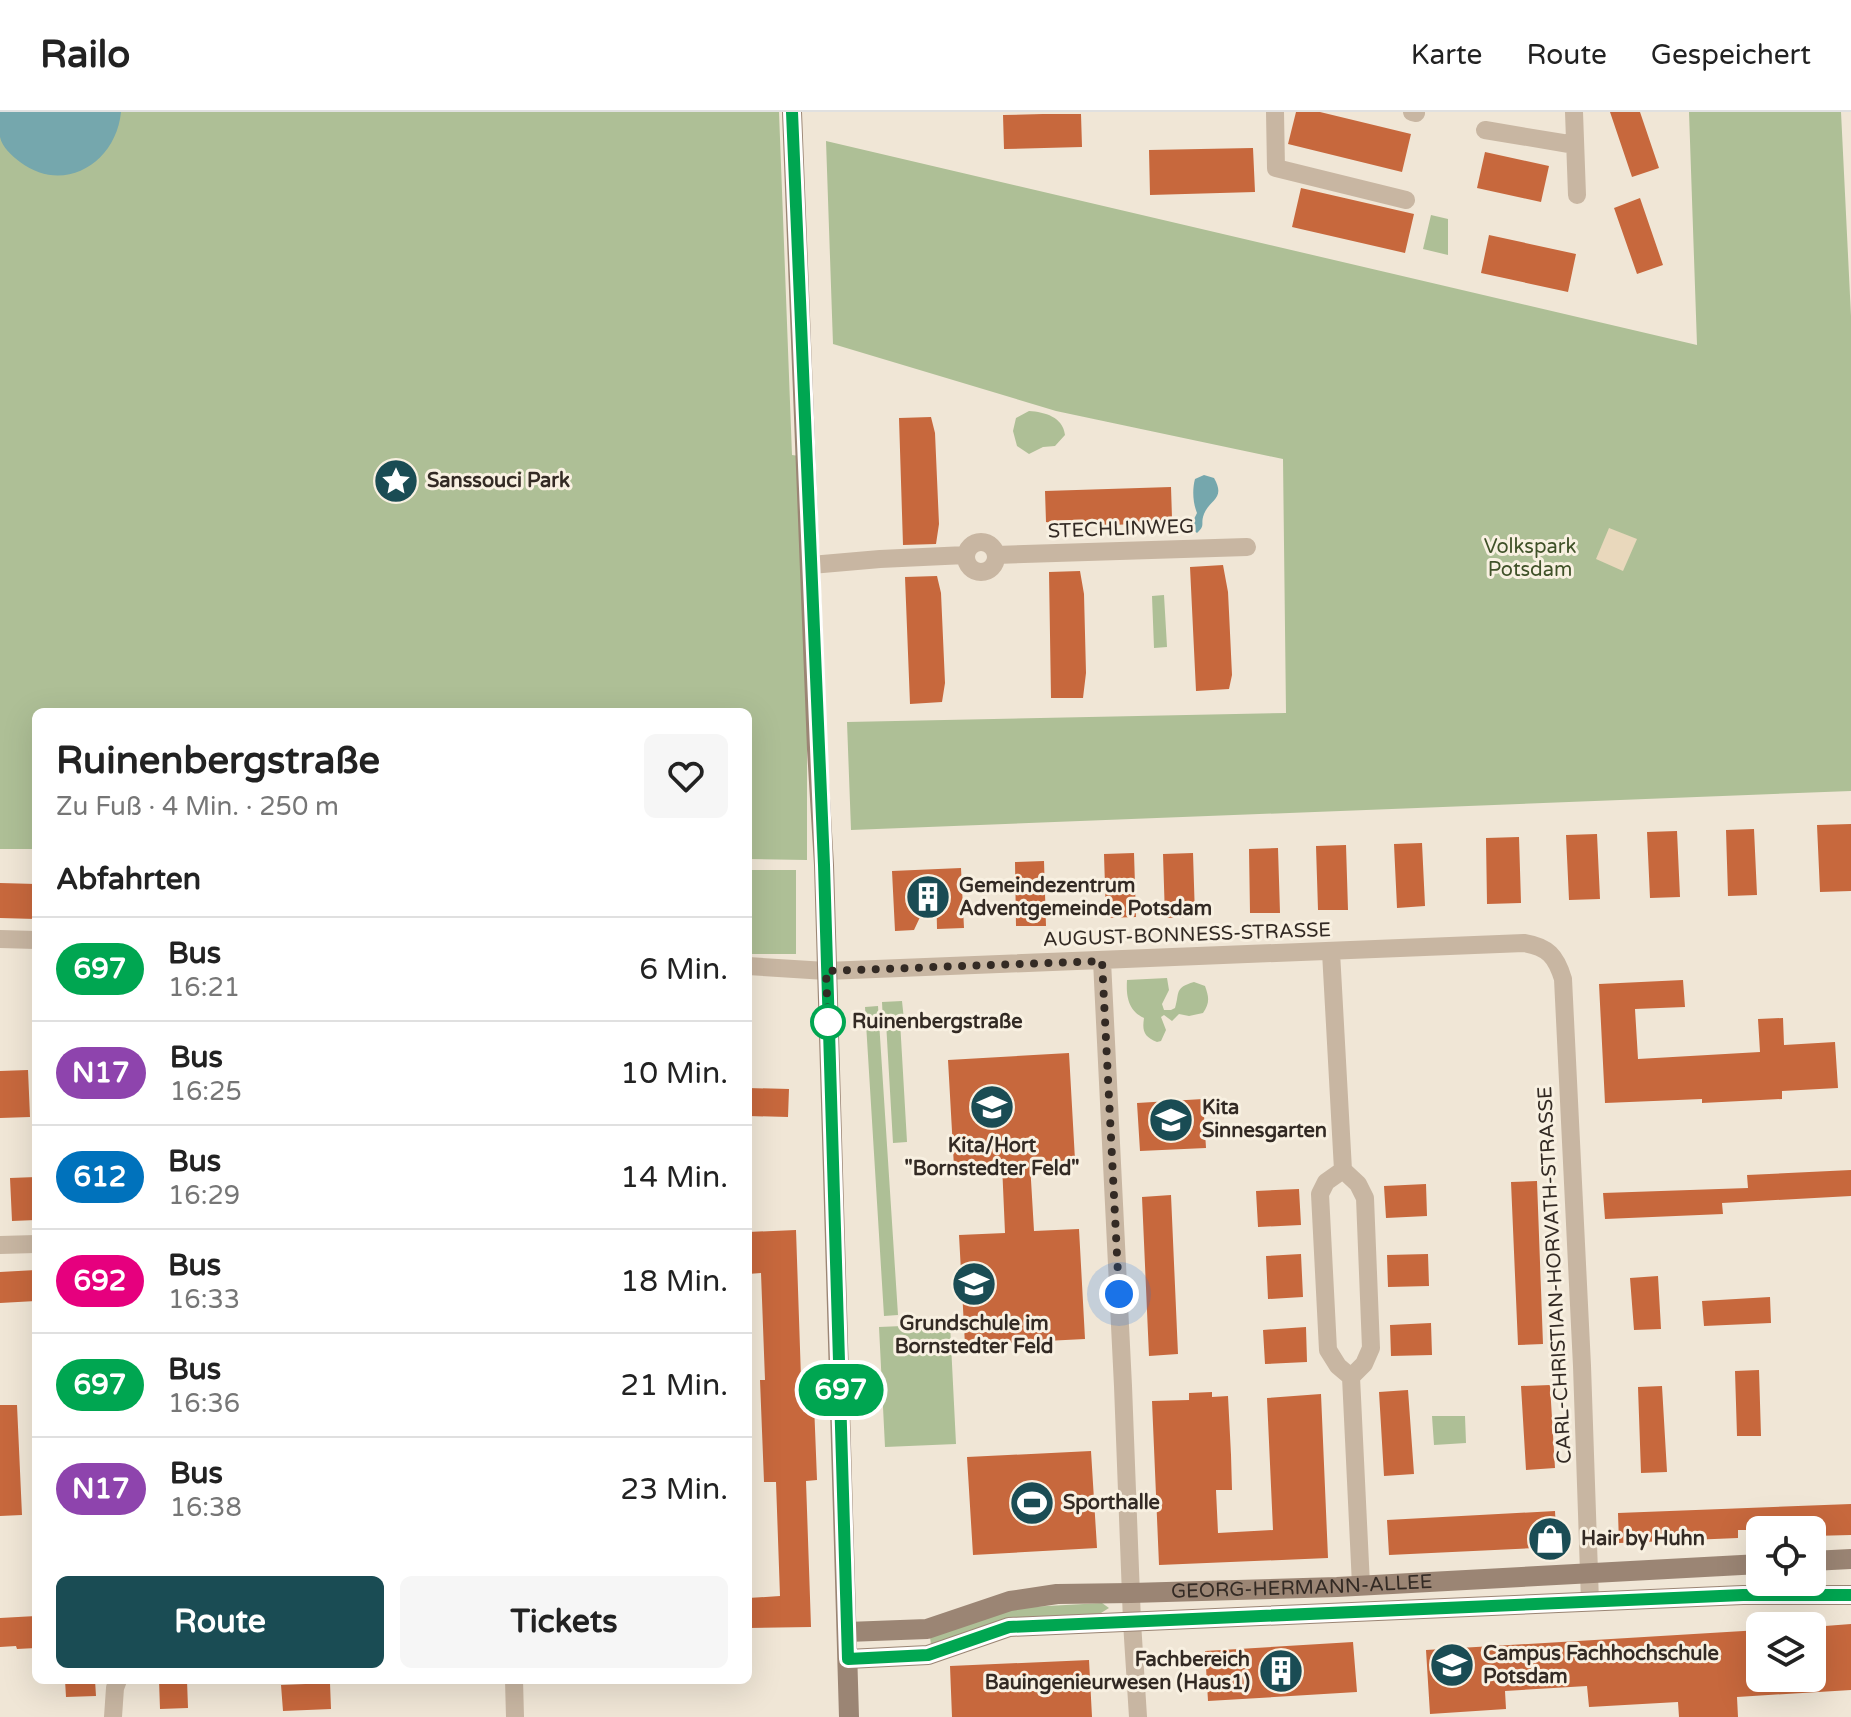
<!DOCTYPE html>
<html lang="de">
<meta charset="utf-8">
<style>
:root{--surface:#fff;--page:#f6f6f6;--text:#222;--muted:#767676;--line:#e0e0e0;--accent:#1a4c54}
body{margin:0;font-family:"Varela Round",sans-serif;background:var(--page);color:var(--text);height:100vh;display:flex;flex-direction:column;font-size:30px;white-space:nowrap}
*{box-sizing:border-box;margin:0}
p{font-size:26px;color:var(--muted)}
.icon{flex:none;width:44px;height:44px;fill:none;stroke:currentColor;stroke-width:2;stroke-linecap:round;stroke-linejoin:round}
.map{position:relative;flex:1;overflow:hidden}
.details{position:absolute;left:32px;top:596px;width:720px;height:976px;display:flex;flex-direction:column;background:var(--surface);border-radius:12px;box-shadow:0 8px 32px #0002}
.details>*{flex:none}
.badge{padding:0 16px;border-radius:26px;font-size:28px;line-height:52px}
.buttons{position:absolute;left:1746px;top:1404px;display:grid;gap:16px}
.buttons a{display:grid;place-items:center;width:80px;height:80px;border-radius:12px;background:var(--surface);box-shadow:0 8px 32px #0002;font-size:40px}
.you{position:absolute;width:40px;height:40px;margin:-20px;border:6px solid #fff;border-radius:50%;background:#1a73e8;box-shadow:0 0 0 12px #1a73e833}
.map>.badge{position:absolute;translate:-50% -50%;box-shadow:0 0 0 4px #fff}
h2{padding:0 24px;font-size:30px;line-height:72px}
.round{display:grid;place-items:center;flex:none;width:84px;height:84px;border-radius:12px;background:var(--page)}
.summary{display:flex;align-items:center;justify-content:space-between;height:136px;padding:0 24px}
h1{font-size:38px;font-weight:700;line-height:60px}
.button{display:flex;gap:16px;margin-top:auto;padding:16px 24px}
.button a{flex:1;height:92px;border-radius:12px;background:var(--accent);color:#fff;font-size:32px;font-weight:700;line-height:92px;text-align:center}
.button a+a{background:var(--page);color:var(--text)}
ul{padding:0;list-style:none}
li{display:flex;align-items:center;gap:24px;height:104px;padding:0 24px;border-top:2px solid var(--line)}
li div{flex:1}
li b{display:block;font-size:30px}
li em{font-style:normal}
li .badge{min-width:88px;font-weight:700;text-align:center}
header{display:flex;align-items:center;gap:48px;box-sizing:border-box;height:112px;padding:0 40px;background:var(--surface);border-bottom:2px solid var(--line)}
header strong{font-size:38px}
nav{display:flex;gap:44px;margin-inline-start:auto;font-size:28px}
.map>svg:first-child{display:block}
.green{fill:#aebf96}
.plaza{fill:#e9d8bc}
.water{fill:#75a7ad}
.building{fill:#c7683d}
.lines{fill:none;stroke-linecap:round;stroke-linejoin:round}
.street{stroke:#c8b6a2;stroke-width:18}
.secondary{stroke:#9b8574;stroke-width:20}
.line-casing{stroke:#fff;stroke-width:18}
.line{stroke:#00a651;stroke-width:12}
.walk{stroke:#332a24;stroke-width:8;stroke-dasharray:0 14.4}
.stop-dot{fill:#fff;stroke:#00a651;stroke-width:4}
.labels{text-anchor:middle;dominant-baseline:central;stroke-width:6;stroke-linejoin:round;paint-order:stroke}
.poi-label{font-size:20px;font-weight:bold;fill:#332a24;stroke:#f8f0e1;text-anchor:start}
.street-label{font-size:20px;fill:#332a24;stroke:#f8f0e1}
.park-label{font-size:20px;fill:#3f5128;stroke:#f8f0e1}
.stop-label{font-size:20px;font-weight:bold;fill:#332a24;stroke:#f8f0e1;text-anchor:start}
</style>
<header>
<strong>Railo</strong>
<nav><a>Karte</a><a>Route</a><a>Gespeichert</a></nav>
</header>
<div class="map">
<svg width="1851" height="1605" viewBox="0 0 1851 1605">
<rect width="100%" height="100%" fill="#f0e6d6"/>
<path class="green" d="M0,0H779L792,343L807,345V748L748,747V600H36V737H0Z
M1689,0H1841L1851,204V679L851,718L847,610L1286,601L1283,347L1056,299L833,232L826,29L1697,233Z
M1431,103L1448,107V143L1423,137Z
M1029,299C1045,300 1063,305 1065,323L1055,334L1043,335L1029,342L1017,334L1013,319L1016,306Z
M1164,483L1167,535L1154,536L1152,484Z
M748,758H796V842H748Z
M1167,866L1169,878L1162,892L1164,898H1171L1175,896C1180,880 1174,876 1194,870L1205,874C1209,885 1210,891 1203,901L1189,904L1179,902L1172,909L1164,903L1161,905L1166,918L1161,929L1157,930C1144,925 1142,919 1144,906C1128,899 1126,884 1127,868Z
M902,889L904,908L900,909L907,1030L893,1031L886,910H883L882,890Z
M878,894L898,1203L884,1204L865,895Z
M950,1212L956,1332L885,1335L879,1215Z
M1432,1304H1465L1466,1331L1434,1333Z
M1102,1491L1109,1496L1101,1501L931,1534L930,1524L1011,1496Z"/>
<path class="plaza" d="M1609,416L1637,427L1623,459L1596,447Z"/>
<path class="water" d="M0,0H121C116,51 64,83 20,50C12,44 2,35 0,25C0,18 0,8 0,0Z
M1204,363L1214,366C1226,387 1210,387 1204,402C1200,412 1206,413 1197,421L1192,417V411L1197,401C1193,391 1192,378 1195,367Z"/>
<path class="building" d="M1296,0H1320L1411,22L1402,60L1288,32Z
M1610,0H1640L1659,56L1632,65Z
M1043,2H1081L1082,35L1004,37L1003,3Z
M1253,36L1255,80L1150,83L1149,38Z
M1485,40L1549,54L1541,90L1477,76Z
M1301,76L1414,102L1405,141L1292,115Z
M1640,86L1663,153L1637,162L1614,96Z
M1489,123L1576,142L1568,180L1481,161Z
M931,305L935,321L939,412L936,432L903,433L899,306Z
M1171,375L1172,406L1157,411L1069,415L1046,410L1045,379Z
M1223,453L1228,480L1229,500L1232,563L1229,577L1196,579L1190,455Z
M1080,459L1084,482L1086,561L1083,586H1051L1049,460Z
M937,464L941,481L945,571L942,590L910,592L905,465Z
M1851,712V779L1820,780L1817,713Z
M1754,717L1757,783L1728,784L1726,718Z
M1677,719L1680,785L1650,786L1647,720Z
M1597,722L1600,787L1569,788L1566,723Z
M1519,725L1521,791L1487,792L1486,726Z
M1422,731L1425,794L1397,796L1394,732Z
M1346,733L1348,798H1318L1316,734Z
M1278,736L1280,801H1250L1249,737Z
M1134,741L1136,805L1106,806L1104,742Z
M1193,741L1195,805L1165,806L1163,742Z
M1044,749L1046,814H1016L1015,750Z
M961,756L964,816L937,817L936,771L914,818L895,819L892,759Z
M0,771L36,772V807L0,806Z
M1683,868L1685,895L1635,897L1638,947L1760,940L1758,907L1783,906L1784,933L1835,930L1838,976L1782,979V987L1702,991V987L1605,991L1599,872Z
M1069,941L1075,1048L1030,1051L1034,1119L1079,1117L1085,1227L965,1233L959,1123L1005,1121L1002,1052L954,1055L948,948Z
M28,958L30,1005L0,1006V959Z
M748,976L789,977L788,1005L748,1004Z
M1203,987L1206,1036L1140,1039L1137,991Z
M1851,1058V1084L1722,1091L1723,1102L1605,1107L1603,1081L1748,1076L1747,1063Z
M36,1065V1108L12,1109L10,1066Z
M1537,1069L1543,1232L1518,1233L1511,1070Z
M1426,1072L1427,1104L1386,1106L1384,1074Z
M1299,1077L1301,1113L1258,1115L1256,1079Z
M1171,1083L1178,1242L1149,1244L1142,1085Z
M796,1118L801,1266H813L817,1368L806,1369L811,1515L748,1516V1486L780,1484L776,1370H764L760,1268H765L761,1161L748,1162V1120Z
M1301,1142L1303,1185L1268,1187L1266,1144Z
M1428,1142L1429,1174L1388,1175L1387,1143Z
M36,1158V1189L0,1191V1160Z
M1658,1164L1661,1217L1634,1218L1630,1166Z
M1770,1185L1771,1211L1704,1214L1702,1189Z
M1431,1211L1432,1243L1391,1244L1390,1213Z
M1306,1215L1307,1250L1265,1252L1263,1218Z
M1759,1258L1761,1324H1737L1735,1259Z
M1550,1273L1555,1356L1526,1358L1521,1274Z
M1662,1274L1667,1360L1641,1361L1638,1275Z
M1408,1278L1414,1362L1384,1364L1379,1280Z
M1212,1280V1285L1228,1284L1231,1343L1232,1378H1216L1218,1421L1273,1418L1267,1286L1321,1282L1328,1446L1159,1453L1152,1289L1189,1288V1281Z
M0,1293H17L22,1403L0,1404Z
M1091,1339L1097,1436L973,1443L967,1345Z
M1851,1392V1423L1812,1424V1418H1738V1426L1619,1431L1618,1401Z
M1555,1399L1557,1435L1389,1443L1387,1408Z
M36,1504V1536L17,1537L16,1534L0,1535V1506Z
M1851,1512V1578L1737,1585L1738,1605H1679L1678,1590L1589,1595L1587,1574L1505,1579L1506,1597L1430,1602L1426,1538L1760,1518V1566H1812V1515Z
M1353,1530L1357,1580L1208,1589L1205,1539Z
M1089,1548L1092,1605H952L950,1554Z
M65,1568H95L96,1584L66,1585Z
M159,1568H187L188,1596L160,1597Z
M330,1571L331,1597L283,1599L281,1573Z"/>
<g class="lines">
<path class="street" d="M1275,0L1276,56L1406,88
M1412,0L1416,1
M1574,0L1577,83
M1485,18L1575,33
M966 445a15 15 0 1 1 30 0a15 15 0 1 1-30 0Z
M996,443L1247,435
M811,453L880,447L966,443
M0,827L36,828
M1331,840L1343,1058L1358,1072L1365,1086L1371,1236L1364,1252L1351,1265L1361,1473
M1102,849L1123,1274L1132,1510L1138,1605
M748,854L826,859L1524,831C1548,835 1556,844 1563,867L1582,1254L1590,1490
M1343,1058L1326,1070L1320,1082L1328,1238L1338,1254L1351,1265
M0,1133L36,1132
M514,1568L515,1605
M113,1605L115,1576L118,1568"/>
<g class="secondary">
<path d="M792,0L817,637L824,753L849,1605"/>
<path d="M1812,1449L1851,1447"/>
<path id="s1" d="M847,1520L927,1517L1010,1489L1057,1482L1131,1481L1337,1475L1760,1452"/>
<path d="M848,1547L928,1543L1009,1515L1743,1483H1851"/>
</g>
</g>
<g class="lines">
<g class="line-casing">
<path id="line" d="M792,0L824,753L848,1547L928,1543L1009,1515L1743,1483H1851"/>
</g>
<use href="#line" class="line"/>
<path class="walk" d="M828,910L826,859L1102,849L1119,1182"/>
</g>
<defs>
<g id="sight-disc" transform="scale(2.3)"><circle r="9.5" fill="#1a4c54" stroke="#f8f0e1"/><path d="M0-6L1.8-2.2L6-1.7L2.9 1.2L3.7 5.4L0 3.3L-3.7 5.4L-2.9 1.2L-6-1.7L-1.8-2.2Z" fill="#fff"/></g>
<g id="building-disc" transform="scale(2.3)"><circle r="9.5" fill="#1a4c54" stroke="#f8f0e1"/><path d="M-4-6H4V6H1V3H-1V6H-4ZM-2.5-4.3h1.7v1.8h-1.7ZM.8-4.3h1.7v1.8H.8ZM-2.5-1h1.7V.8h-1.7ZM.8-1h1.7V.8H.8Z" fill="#fff"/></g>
<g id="school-disc" transform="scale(2.3)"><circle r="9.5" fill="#1a4c54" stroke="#f8f0e1"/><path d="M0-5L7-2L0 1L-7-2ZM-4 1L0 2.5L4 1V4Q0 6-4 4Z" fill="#fff"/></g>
<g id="stadium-disc" transform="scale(2.3)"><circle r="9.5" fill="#1a4c54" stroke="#f8f0e1"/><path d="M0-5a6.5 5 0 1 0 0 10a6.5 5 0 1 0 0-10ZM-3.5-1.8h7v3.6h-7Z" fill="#fff"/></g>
<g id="shop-disc" transform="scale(2.3)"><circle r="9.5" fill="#1a4c54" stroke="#f8f0e1"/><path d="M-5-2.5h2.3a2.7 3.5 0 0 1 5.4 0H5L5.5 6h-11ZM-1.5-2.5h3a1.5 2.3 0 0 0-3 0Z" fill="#fff"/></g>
<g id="university-disc" transform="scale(2.3)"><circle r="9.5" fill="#1a4c54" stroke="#f8f0e1"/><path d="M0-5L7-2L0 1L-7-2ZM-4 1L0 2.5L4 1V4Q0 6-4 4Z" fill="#fff"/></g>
</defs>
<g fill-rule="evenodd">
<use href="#sight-disc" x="396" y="369"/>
<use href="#building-disc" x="928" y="785"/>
<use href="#school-disc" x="992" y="995"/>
<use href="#school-disc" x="1171" y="1008"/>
<use href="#school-disc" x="974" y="1172"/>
<use href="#stadium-disc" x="1032" y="1391"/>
<use href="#shop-disc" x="1550" y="1427"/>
<use href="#university-disc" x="1452" y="1553"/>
<use href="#building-disc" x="1281" y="1559"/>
</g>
<circle class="stop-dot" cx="828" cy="910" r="16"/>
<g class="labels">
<g class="poi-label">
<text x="427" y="369">Sanssouci Park</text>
<text x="959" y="774">Gemeindezentrum<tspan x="959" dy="23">Adventgemeinde Potsdam</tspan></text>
<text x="1202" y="996">Kita<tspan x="1202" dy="23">Sinnesgarten</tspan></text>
<text x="992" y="1034" text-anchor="middle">Kita/Hort<tspan x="992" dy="23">"Bornstedter Feld"</tspan></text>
<text x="974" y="1212" text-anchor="middle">Grundschule im<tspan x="974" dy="23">Bornstedter Feld</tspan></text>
<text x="1063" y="1391">Sporthalle</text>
<text x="1581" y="1427">Hair by Huhn</text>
<text x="1483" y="1542">Campus Fachhochschule<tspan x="1483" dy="23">Potsdam</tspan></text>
<text x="1250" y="1548" text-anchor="end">Fachbereich<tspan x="1250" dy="23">Bauingenieurwesen (Haus1)</tspan></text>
</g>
<g class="street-label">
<text transform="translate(1121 417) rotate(-2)">STECHLINWEG</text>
<text transform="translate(1187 823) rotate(-2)">AUGUST-BONNESS-STRASSE</text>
<text transform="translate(1555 1163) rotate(-93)">CARL-CHRISTIAN-HORVATH-STRASSE</text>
<text stroke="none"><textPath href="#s1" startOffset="460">GEORG-HERMANN-ALLEE</textPath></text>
</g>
<g class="park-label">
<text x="1530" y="435">Volkspark<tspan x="1530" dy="23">Potsdam</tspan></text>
</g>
<g class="stop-label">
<text x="852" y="910">Ruinenbergstraße</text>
</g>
</g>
</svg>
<div class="buttons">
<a><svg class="icon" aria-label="locate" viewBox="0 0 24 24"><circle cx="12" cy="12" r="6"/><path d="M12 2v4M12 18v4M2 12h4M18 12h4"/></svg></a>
<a><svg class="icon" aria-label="layers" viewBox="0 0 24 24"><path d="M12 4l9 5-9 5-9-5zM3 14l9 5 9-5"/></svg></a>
</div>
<div class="you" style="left:1119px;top:1182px"></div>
<b class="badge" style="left:841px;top:1278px;background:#00a651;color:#fff">697</b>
<section class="details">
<div class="summary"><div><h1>Ruinenbergstraße</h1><p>Zu Fuß · 4 Min. · 250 m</p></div><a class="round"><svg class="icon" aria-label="heart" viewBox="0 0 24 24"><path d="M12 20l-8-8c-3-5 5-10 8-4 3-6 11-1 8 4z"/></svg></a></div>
<h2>Abfahrten</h2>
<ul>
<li><span class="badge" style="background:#00a651;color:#fff">697</span><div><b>Bus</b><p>16:21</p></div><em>6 Min.</em></li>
<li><span class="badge" style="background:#8e44ad;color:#fff">N17</span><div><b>Bus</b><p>16:25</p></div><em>10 Min.</em></li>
<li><span class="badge" style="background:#0072bc;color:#fff">612</span><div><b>Bus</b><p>16:29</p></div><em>14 Min.</em></li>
<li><span class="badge" style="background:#e6007e;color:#fff">692</span><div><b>Bus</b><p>16:33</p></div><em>18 Min.</em></li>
<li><span class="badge" style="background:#00a651;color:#fff">697</span><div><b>Bus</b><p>16:36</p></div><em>21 Min.</em></li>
<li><span class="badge" style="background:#8e44ad;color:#fff">N17</span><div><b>Bus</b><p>16:38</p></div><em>23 Min.</em></li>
</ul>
<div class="button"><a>Route</a><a>Tickets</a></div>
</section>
</div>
